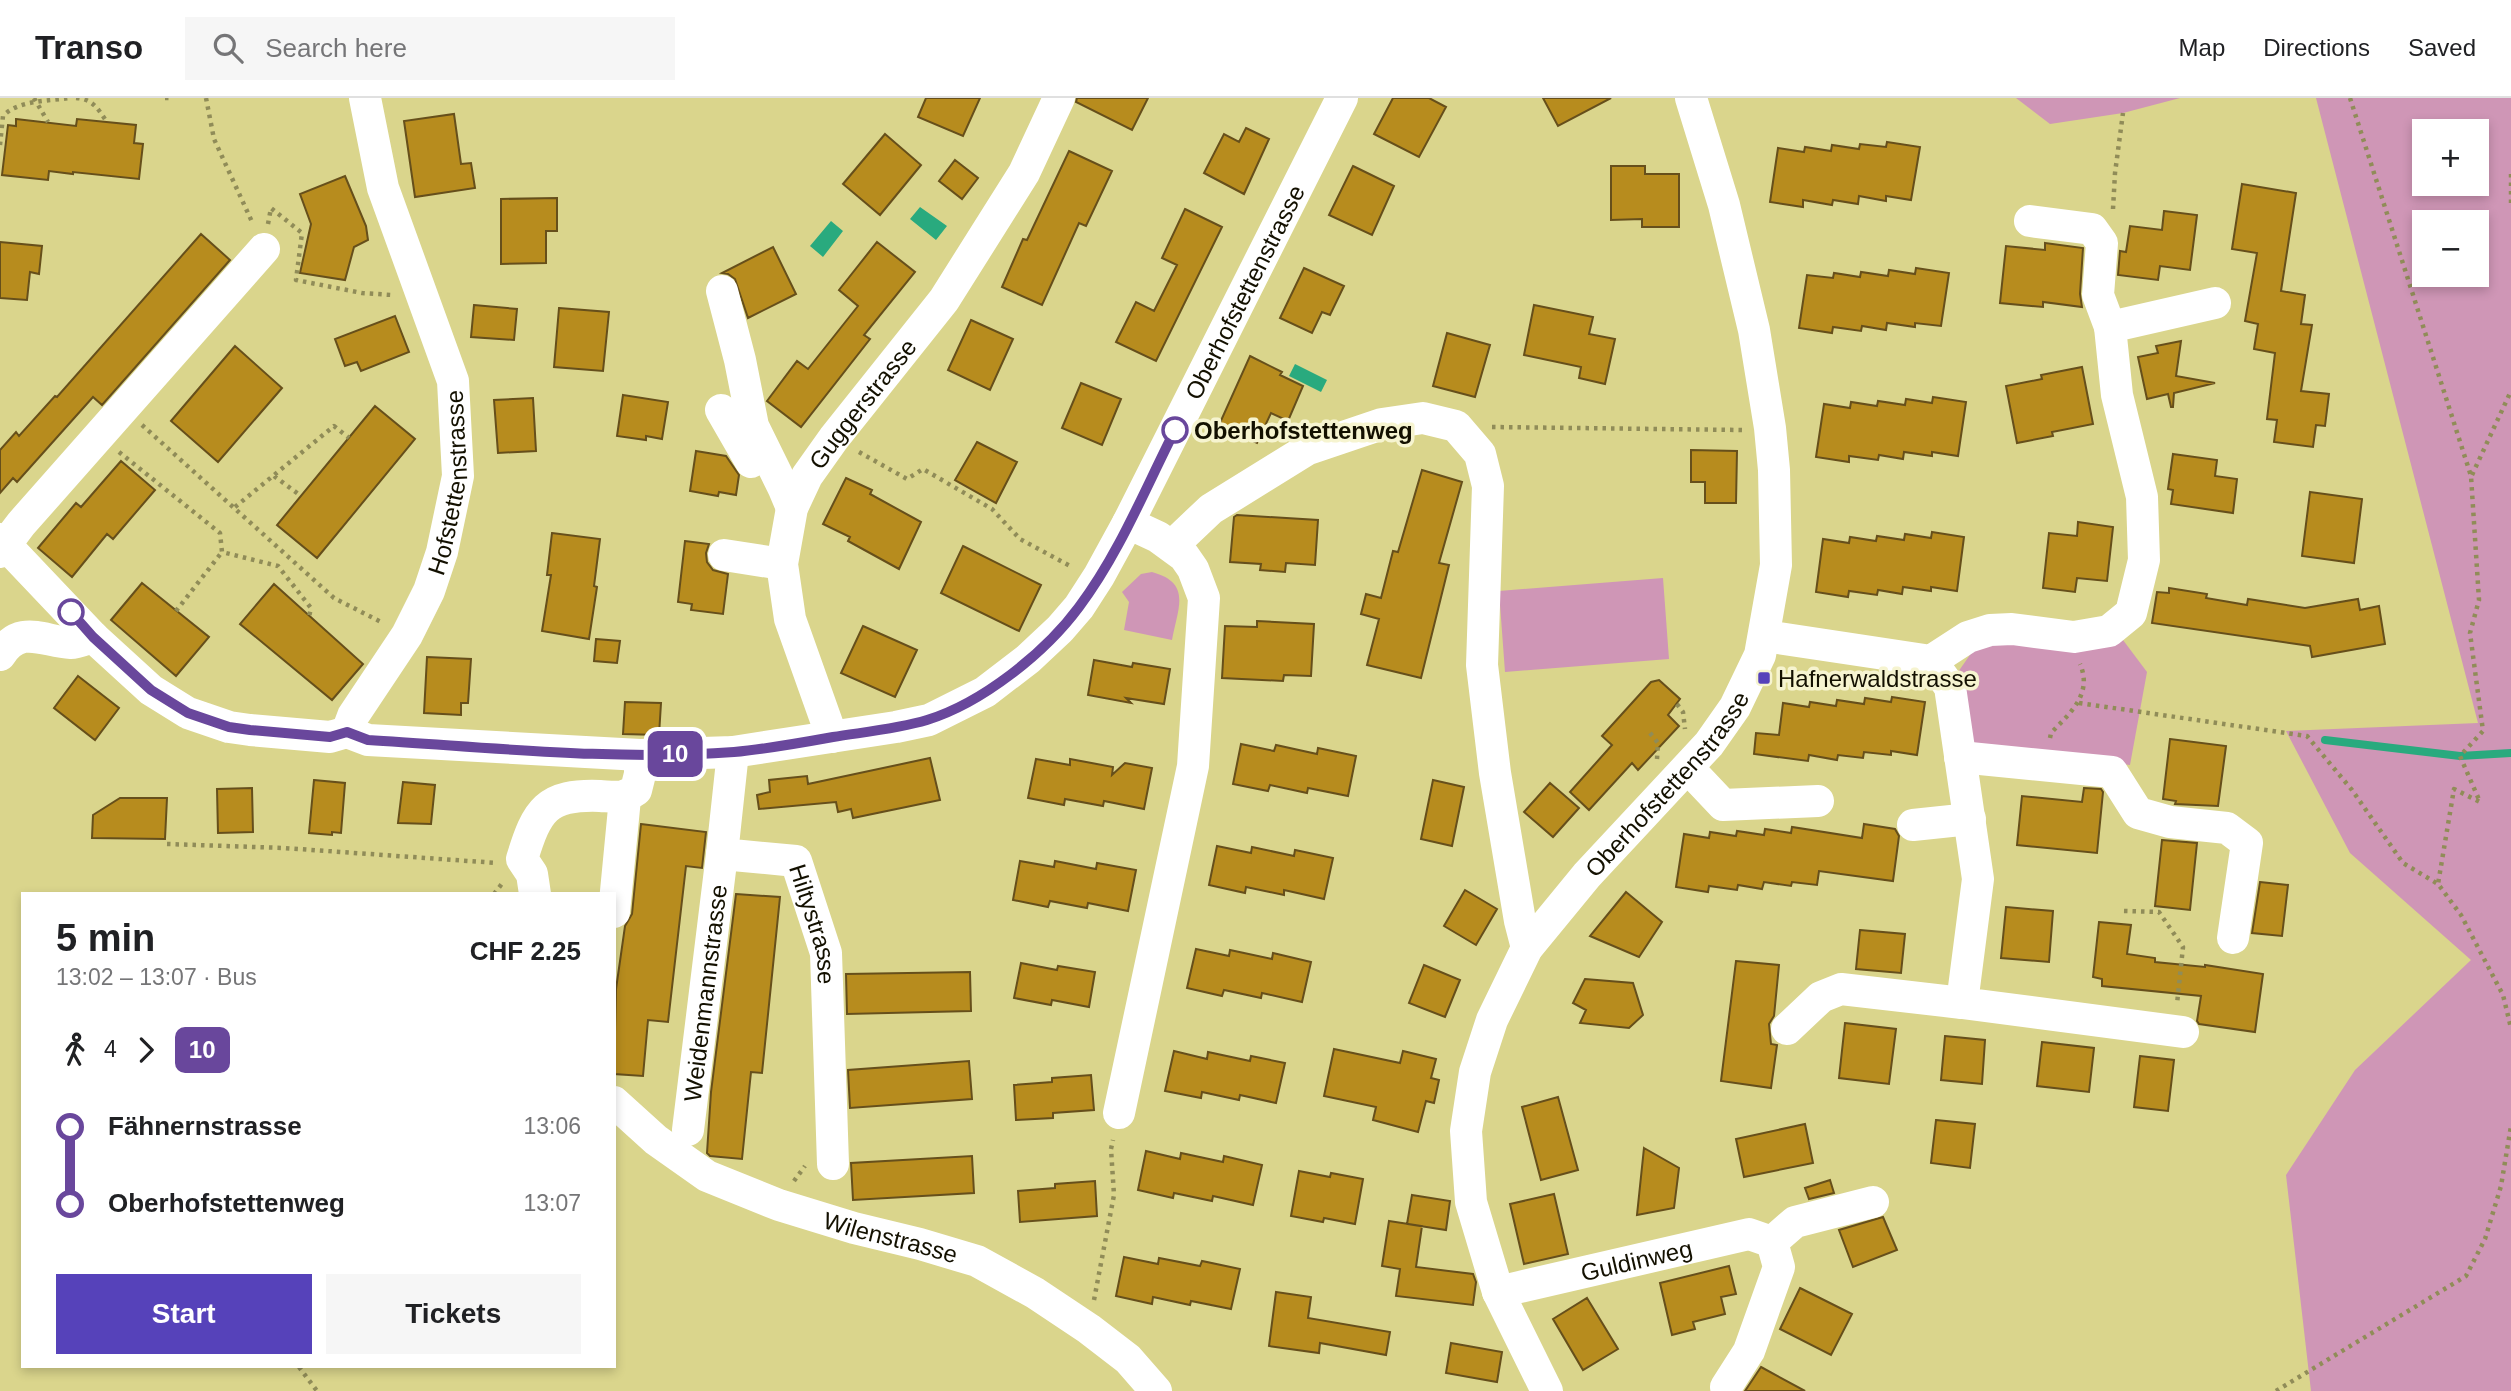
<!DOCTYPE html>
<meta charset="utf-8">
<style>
:root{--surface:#fff;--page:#f6f6f6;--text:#202124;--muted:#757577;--line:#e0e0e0;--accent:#5642ba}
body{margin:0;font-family:Helvetica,sans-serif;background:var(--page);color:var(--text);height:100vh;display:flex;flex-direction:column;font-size:26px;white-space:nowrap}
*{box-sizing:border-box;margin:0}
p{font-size:23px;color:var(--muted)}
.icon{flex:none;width:38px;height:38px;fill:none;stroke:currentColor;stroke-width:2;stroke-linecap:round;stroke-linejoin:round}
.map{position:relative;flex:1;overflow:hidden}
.details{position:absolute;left:21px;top:794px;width:595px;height:476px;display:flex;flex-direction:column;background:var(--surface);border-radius:0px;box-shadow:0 4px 10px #0003}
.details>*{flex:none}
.badge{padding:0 14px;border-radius:10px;font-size:24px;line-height:46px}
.controls{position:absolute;left:2412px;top:21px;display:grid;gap:14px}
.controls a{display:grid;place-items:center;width:77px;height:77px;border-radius:0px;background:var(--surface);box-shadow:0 4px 10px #0003;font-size:35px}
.map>.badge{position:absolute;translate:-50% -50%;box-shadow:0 0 0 4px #fff}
.legs{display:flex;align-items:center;gap:10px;height:77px;padding:0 35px;font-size:23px}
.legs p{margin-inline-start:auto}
.headline{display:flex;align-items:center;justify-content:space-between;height:119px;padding:0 35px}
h1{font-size:38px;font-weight:700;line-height:52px}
.button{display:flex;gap:14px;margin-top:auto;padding:14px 35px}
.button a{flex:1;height:80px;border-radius:0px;background:var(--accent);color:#fff;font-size:28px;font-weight:700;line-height:80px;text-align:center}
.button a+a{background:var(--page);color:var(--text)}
ul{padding:0 35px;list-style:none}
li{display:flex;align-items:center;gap:24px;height:77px;font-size:26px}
li i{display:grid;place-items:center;width:10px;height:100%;margin:0 9px;background:currentColor}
li i::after{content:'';width:18px;height:18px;margin:-9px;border:5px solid;border-radius:50%;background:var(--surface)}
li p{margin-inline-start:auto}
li:first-child i{background:linear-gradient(#0000 50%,currentColor 0)}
li:last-child i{background:linear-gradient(currentColor 50%,#0000 0)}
header{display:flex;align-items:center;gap:42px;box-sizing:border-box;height:98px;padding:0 35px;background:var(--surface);border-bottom:2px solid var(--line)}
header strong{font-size:33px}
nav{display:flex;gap:38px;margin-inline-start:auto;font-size:24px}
.search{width:490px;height:63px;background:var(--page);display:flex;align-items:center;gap:18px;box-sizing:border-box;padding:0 24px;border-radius:0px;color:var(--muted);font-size:26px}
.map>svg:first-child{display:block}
.green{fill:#cf96b6;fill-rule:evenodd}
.water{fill:#29aa7e}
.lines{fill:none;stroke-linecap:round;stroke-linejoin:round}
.stream{stroke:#29aa7e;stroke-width:8}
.building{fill:#b78c1e;stroke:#664f1b;stroke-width:2}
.path{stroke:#908c58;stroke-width:4.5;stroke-dasharray:3.5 5;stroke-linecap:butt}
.minor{stroke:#fff;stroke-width:32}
.line-1-casing{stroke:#fff;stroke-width:16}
.line-1{stroke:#69479c;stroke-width:10}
.stop-1-dot{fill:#fff;stroke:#69479c;stroke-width:3.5}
.poi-dot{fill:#5642ba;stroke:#f6f4d0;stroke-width:2.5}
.labels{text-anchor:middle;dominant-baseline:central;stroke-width:7;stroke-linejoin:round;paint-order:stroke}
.street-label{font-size:24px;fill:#131000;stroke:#f6f4d0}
.stop-label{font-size:24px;font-weight:bold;fill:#131000;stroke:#f6f4d0;text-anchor:start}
.poi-label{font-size:24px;fill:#131000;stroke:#f6f4d0;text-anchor:start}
</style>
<header>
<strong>Transo</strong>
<div class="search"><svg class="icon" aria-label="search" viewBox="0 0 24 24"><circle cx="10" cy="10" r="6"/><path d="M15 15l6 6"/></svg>Search here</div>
<nav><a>Map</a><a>Directions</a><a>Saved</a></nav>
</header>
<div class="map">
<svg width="2511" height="1293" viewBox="0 0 2511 1293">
<rect width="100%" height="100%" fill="#dad58c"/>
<path class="green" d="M2016,0H2180L2123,15L2050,26Z
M2316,0H2511V1293H2311L2286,1077L2355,972L2471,862L2350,755L2286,633L2478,625ZM2424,33H2476V86H2424ZM2424,124H2476V177H2424Z
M1152,474C1192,485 1178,509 1172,542L1124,532L1129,504L1122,494L1141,476Z
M1663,480L1669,561L1505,574L1499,493Z
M2123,542L2147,574L2130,667L1976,648L1965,627L1958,574L1979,544L2074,550Z"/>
<path class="water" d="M920,109L947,128L936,142L910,121Z
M831,123L843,133L823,159L810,148Z
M1295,266L1327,282L1321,294L1289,278Z"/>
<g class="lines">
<path class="stream" d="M2325,642L2460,658L2511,655"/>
</g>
<path class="building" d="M926,0H980L963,38L918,19Z
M1077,0H1148L1132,32L1076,4Z
M1393,0H1429L1446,9L1419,59L1374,36Z
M1543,0H1611L1558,28Z
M454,16L461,66L471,65L475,90L415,99L404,23Z
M16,21L76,28L77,21L136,27L134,45L143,46L139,81L73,74V76L49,73L48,82L2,77L8,27L16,28Z
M1246,30L1269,41L1244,96L1204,75L1224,36L1239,44Z
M885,36L921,67L880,117L843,86Z
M1887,44L1920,49L1911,102L1886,98V103L1859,98L1858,106L1833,102L1832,107L1803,102V109L1770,104L1778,50L1804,54L1805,49L1831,53L1832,47L1859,51L1860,46L1886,49Z
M1069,53L1112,73L1086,128L1079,125L1042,207L1002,189L1023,141L1027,142Z
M955,62L978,80L962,101L939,83Z
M1353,68L1394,88L1372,137L1329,117Z
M1611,68H1645V76H1679V129H1642V121L1611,122Z
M345,78L366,128L368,142L354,149L345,182L300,175L311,126L300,96Z
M2242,86L2296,95L2281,193L2305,197L2301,226L2312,227L2301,293L2329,296L2325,328L2316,327L2313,349L2274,344L2277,322L2267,321L2275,255L2254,251L2258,226L2245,223L2257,155L2232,151Z
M557,100V133H546V165L501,166V101Z
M1185,111L1222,129L1156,263L1116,244L1136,204L1154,213L1177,167L1162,160Z
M2164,113L2197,117L2190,172L2160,168L2158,182L2118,177L2120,153L2126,154L2130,128L2162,132Z
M201,136L230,162L102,307L93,299L17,384L13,380L0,395V352L16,334L19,338L55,298L57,299Z
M0,144L42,148L39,176L30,174L27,202L0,200Z
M877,144L915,174L864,237L870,241L801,329L767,303L797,263L808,271L858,208L839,192Z
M2045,145L2083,150L2080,196L2082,209L2043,204V209L2000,205L2006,148L2045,152Z
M773,149L796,196L748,220L735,181L728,176L722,175Z
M1304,170L1344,188L1330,217L1322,214L1312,235L1280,220Z
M1916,170L1949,175L1941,228L1915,225V229L1887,225L1886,232L1862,228L1861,233L1833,229L1832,235L1799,230L1807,177L1833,180L1834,175L1860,179L1861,174L1888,178L1889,172L1915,176Z
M474,207L517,211L514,242L471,239Z
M1534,207L1593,219L1589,236L1615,241L1605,286L1579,280L1581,269L1524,257Z
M559,210L609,214L603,273L554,269Z
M395,218L409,254L361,273L357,264L345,268L335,241Z
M971,222L1013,241L990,292L948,272Z
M1447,235L1490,247L1475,299L1433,288Z
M2181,243L2176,278L2215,285L2174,295L2173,309H2171L2168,296L2147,301L2138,259L2158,255L2156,248Z
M235,248L282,290L218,364L171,323Z
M1250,258L1282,274L1280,277L1303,288L1288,323L1271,315L1257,345L1219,327Z
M2082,269L2093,326L2052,334L2053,338L2017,345L2006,288L2042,281L2041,277Z
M1081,285L1121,301L1102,347L1062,330Z
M623,297L668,304L662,341L646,338V342L617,338Z
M1933,299L1966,304L1958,358L1932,354V358L1904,354L1903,361L1879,357L1878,362L1849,358V364L1816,359L1824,306L1850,310L1851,304L1877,308L1878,303L1905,307L1906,301L1932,305Z
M533,300L536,353L498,355L494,302Z
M375,308L415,341L317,460L277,427Z
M977,344L1017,364L996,405L955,382Z
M1691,352L1737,353L1736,405H1705V384H1691Z
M696,353L726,358L739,377L736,397L719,394L718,398L690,393Z
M2173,356L2217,362L2215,378L2237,381L2233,415L2171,406L2173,392L2168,391Z
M121,363L155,392L113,441L107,436L72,479L38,450L76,405L81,409Z
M1422,372L1462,384L1439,465L1449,467L1421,580L1367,567L1379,521L1361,516L1366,496L1381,500L1393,453L1398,454Z
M846,380L872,392L870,396L921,424L899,471L848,443L850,439L823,426Z
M2310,394L2362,401L2354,465L2302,458Z
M1237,417L1318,422L1315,467L1286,465L1285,474L1260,472L1261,466L1230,464L1234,419Z
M2078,424L2113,429L2107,483L2077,480L2075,494L2043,490L2049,435L2077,438Z
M1932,434L1964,439L1957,493L1931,489V493L1903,489L1902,496L1878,492L1877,497L1849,493L1848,499L1816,494L1823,441L1849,445L1850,439L1876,443L1877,438L1904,442L1905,436L1931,440Z
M552,435L600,441L594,488L597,489L589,541L542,533L551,477H547Z
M685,443L709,446L706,455L707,464L713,472L728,476L723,516L691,512L692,506L678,504Z
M963,448L1041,487L1019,533L941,495Z
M142,485L209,539L176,578L111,522Z
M274,486L363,566L332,602L240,526Z
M2169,490L2207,496L2206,500L2247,507L2248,501L2305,510L2358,501L2360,512L2379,508L2385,546L2312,559L2310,548L2152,525L2157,494L2169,495Z
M1257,523L1314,526L1311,578L1284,577L1283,583L1222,580L1225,528L1257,529Z
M863,528L917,552L895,599L841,575Z
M596,541L620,543L617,565L594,563Z
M427,559L471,561L468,605H461V617L424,615Z
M1094,562L1132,569L1133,565L1170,571L1164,606L1126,600L1131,605L1088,597Z
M78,578L119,610L95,642L54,610Z
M1659,582L1680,601L1668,617L1679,628L1638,672L1632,665L1589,712L1570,694L1612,647L1602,638L1651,584Z
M1892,599L1925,604L1917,657L1891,653V657L1864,654L1863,660L1838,657L1837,662L1809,657L1808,663L1754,656L1756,635L1779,637L1783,605L1809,609L1810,604L1836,608L1837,602L1864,606L1865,600L1891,604Z
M625,604L661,605L659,637L623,636Z
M2170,641L2226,648L2218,708L2175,706L2176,703L2163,701Z
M1241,646L1274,653L1276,647L1317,656L1318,650L1356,658L1348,698L1308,690L1307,695L1270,687L1268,693L1233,686Z
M930,660L940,702L853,720L851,711L838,714L836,704L759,711L757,697L770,694L769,682L807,678L808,686Z
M1036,661L1070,667V661L1113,669L1112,677L1125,665L1152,670L1144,711L1104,703L1103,708L1065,701L1064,707L1028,700Z
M314,682L345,685L341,735L332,734V737L309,735Z
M1433,682L1464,689L1452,748L1421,741Z
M403,684L435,687L431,726L398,725Z
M1550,685L1579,710L1553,739L1524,714Z
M252,690L253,734L218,735L217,691Z
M2084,690L2101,691L2103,694L2097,755L2017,747L2022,698L2082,704Z
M120,700H167L165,741L92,740L93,717Z
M641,726L706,734L702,770L686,768L668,924L648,922L643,978L614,976L616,891L625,828L632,816Z
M1864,726L1895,731L1899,738L1893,783L1819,773L1817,787L1792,784L1791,788L1764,784L1762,791L1738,787L1737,792L1709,788L1708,794L1676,789L1684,736L1709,740L1710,734L1736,738L1737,733L1764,737L1765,731L1791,735L1792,729L1862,740Z
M2162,742L2197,745L2190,812L2155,808Z
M1217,748L1251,755L1252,749L1294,758L1295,752L1333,760L1324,801L1284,792V797L1246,789L1245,795L1209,787Z
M1020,763L1054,769L1055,763L1096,771L1097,765L1136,772L1128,813L1088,805L1087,810L1050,803L1048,809L1013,802Z
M2260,784L2288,787L2282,838L2252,835Z
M1465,792L1497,811L1476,847L1444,828Z
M1626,794L1662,824L1639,859L1590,838Z
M736,796L780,799L762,975L751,974L742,1061L710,1058L707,1055L711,994Z
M2006,809L2053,813L2049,864L2001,860Z
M2099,824L2131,827L2127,856L2155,860V864L2205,869V867L2263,876L2255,934L2199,926L2197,923L2201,898L2102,888V881L2093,879Z
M1860,832L1905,836L1901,875L1856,871Z
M1196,851L1229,858L1230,852L1272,861L1273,855L1311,864L1302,904L1262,895L1261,900L1224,892L1222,898L1187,890Z
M1736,863L1779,867L1774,918L1769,926L1771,946L1777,947L1771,990L1721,983Z
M1021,865L1057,872L1058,868L1095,874L1089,909L1052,902L1051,907L1014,900Z
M1424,867L1460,882L1445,919L1409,905Z
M970,874L971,913L847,916L846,876Z
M1585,881L1633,885L1643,917L1629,930L1580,925L1586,912L1573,905Z
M1845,925L1896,931L1889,986L1839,980Z
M1945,938L1985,942L1982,986L1941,982Z
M2042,944L2094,950L2089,994L2037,988Z
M1334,951L1400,965L1403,953L1436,961L1431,980L1439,982L1434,1005L1426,1003L1418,1034L1373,1022L1376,1009L1324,998Z
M1174,953L1207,961L1208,954L1250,963L1251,958L1285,965L1276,1005L1240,997L1239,1002L1202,994L1201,1000L1165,993Z
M2140,958L2174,962L2168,1013L2134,1009Z
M969,963L972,1001L850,1010L848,972Z
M1091,977L1094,1012L1053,1015V1020L1016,1022L1014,987L1052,984V980Z
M1558,999L1578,1072L1541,1082L1522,1009Z
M1936,1022L1975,1026L1970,1070L1931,1065Z
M1805,1026L1813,1065L1744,1079L1736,1041Z
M1644,1050L1679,1070L1674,1110L1637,1117Z
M1146,1053L1180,1061L1181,1055L1223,1064L1224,1058L1262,1067L1253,1107L1213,1098L1212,1103L1174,1095L1173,1100L1138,1092Z
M972,1058L974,1095L853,1102L851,1065Z
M1299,1073L1330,1079L1331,1075L1363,1081L1355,1126L1324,1120L1323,1124L1291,1118Z
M1830,1082L1834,1095L1809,1101L1805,1090Z
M1095,1083L1097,1118L1020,1124L1018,1093L1055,1090V1086Z
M1554,1096L1568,1156L1524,1166L1510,1106Z
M1412,1097L1450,1103L1446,1132L1407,1126Z
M1883,1119L1897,1152L1853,1169L1839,1132Z
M1389,1123L1422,1128L1416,1169L1473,1176L1476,1184L1473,1207L1396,1198L1400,1171L1382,1168Z
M1124,1159L1158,1166L1159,1160L1200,1168L1202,1163L1240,1171L1231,1211L1191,1203L1190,1207L1153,1199L1152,1206L1116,1198Z
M1729,1168L1736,1196L1721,1199L1725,1216L1693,1224L1695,1231L1672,1237L1660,1185Z
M1800,1190L1852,1216L1831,1257L1780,1231Z
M1276,1194L1311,1199L1308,1220L1390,1234L1386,1257L1320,1245L1319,1255L1269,1248Z
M1587,1200L1618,1251L1583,1272L1553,1221Z
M1451,1245L1502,1254L1497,1284L1446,1275Z
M1761,1269L1805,1293H1745Z"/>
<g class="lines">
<path class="path" d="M34,0L48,24
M76,0C93,1 98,11 107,24
M165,0H169
M206,0L214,41L253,126
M2350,0L2471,378L2479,502L2470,535L2483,633L2460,658L2480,704L2454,691L2438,786
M0,47L3,18C18,2 49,3 70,0
M2511,76V110
M2113,111L2115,75L2123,15
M268,126L271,110L302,135L296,182L362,195L392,197
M142,327L334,500L383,525
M1492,329L1742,332
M119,354L220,435L222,454L278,468L311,510L309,519
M859,354L907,381L923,371L992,411L1020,441L1072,469
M2472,377L2511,293
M274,378L301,398
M235,409L334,328L349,340
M176,513L222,454
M2079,605L2307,638L2352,692L2403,765L2438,786L2461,817L2503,897L2511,930
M1677,606L1683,614L1685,631
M1650,635L1658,645L1657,661
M2050,640L2051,635C2070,615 2093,596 2080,566
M167,746L284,750L497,765
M494,796L504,783
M2124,813L2159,814L2183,849L2177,906
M794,1083L805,1068
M1094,1202L1114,1097L1111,1051L1113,1042
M299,1269L317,1293
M2276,1293L2466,1178L2485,1141L2501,1088L2511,1028"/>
<g class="minor">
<path d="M2030,123L2092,131L2102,145L2098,197L2110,229"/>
<path d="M722,193L740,262L753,328L784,391L792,410"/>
<path d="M721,312L751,364"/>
<path id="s1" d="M0,441L93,539L151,592L188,615L229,629L250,632L330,639L347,634L368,642L640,657L733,654L896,629L929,622L985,594L1028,561L1060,531L1079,509L1099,478L1128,425L1342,0"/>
<path d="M1172,448L1211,411L1308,351L1382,326L1423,320L1456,328L1480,356L1488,388L1482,567L1495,675L1520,823L1527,850"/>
<path d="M0,454L21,426L264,151"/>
<path d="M724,457L782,466"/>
<path d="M1765,538L1931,563L1968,539L1990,532L2012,531L2074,539L2109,533L2131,515L2144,462L2142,399L2117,297L2110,229L2215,205"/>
<path d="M0,557C20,526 42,543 71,545C78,545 86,541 93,539"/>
<path d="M1931,563L1950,589L1978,781L1962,905L2183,934"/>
<path id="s2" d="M347,634L353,618L407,537L429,493L442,454L458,378L453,283L383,90L365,0"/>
<path id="s3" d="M832,639L790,521L782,466L792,410L807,378L834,340L944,202L1024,75L1059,0"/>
<path id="s4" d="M733,654L722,756L796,763L826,855L833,1066"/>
<path d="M1960,659L2112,674L2138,715L2170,724L2227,730L2247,745L2233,840"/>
<path d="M1688,670L1723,707L1818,703"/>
<path d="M1913,727L1970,721"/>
<path d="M535,796L532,776L522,761C537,712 546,696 600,698C616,699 623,701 636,692L640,676V657"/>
<path d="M614,814L625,700"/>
<path d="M1787,931L1821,899L1841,891L1962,905"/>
<path id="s5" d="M614,1004L656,1042L707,1078L779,1107L854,1130L920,1146L977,1163L1035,1195L1089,1231L1128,1261L1156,1293"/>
<path d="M1119,1015L1193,668L1204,500L1193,471L1184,458L1158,439L1128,425"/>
<path id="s6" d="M688,1032L722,756"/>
<path id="s7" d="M1498,1194L1749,1136L1772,1144"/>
<path d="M1726,1289L1749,1253L1779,1169L1772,1144L1795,1124L1873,1104"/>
<path id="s8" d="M1547,1293L1498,1194L1471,1104L1466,1033L1475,974L1492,922L1527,850L1587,777L1709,646L1735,609L1760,557L1776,467L1774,372L1770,330L1754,232L1724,107L1691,0"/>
</g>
</g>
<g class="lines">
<g class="line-1-casing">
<path id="line-1" d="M71,514L93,539L151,592L188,615L229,629L250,632L330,639L347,634L368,642C488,649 613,663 734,654C767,651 800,645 833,639C864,634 897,631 927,622C982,605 1045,555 1079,509C1119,456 1145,391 1175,332"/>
</g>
<use href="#line-1" class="line-1"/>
</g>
<g class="stop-1-dot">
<circle cx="1175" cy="332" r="12"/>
<circle cx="71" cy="514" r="12"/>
</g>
<rect class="poi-dot" x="1757" y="573" width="14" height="14" rx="3.5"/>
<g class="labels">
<g class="street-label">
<text stroke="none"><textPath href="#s1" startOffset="1552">Oberhofstettenstrasse</textPath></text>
<text stroke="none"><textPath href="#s3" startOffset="364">Guggerstrasse</textPath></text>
<text stroke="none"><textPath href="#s2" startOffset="275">Hofstettenstrasse</textPath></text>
<text stroke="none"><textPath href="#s8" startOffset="686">Oberhofstettenstrasse</textPath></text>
<text stroke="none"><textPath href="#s4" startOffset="243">Hiltystrasse</textPath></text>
<text stroke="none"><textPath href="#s6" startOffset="138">Weidenmannstrasse</textPath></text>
<text stroke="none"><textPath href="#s5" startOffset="313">Wilenstrasse</textPath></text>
<text stroke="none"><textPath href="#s7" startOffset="142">Guldinweg</textPath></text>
</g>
<g class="stop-label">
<text x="1194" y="332">Oberhofstettenweg</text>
</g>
<g class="poi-label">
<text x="1778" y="580">Hafnerwaldstrasse</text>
</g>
</g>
</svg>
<div class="controls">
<a>+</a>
<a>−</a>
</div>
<b class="badge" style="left:675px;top:656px;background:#69479c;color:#fff">10</b>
<section class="details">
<div class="headline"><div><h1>5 min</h1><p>13:02 – 13:07 · Bus</p></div><b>CHF 2.25</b></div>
<div class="legs"><svg class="icon" aria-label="walk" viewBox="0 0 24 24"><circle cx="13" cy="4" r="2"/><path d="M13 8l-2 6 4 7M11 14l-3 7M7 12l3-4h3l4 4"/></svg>4<svg class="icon" aria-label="forward" viewBox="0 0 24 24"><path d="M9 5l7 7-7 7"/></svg><b class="badge" style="background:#69479c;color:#fff">10</b></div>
<ul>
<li><i style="color:#69479c"></i><b>Fähnernstrasse</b><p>13:06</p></li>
<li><i style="color:#69479c"></i><b>Oberhofstettenweg</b><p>13:07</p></li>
</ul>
<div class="button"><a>Start</a><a>Tickets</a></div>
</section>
</div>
